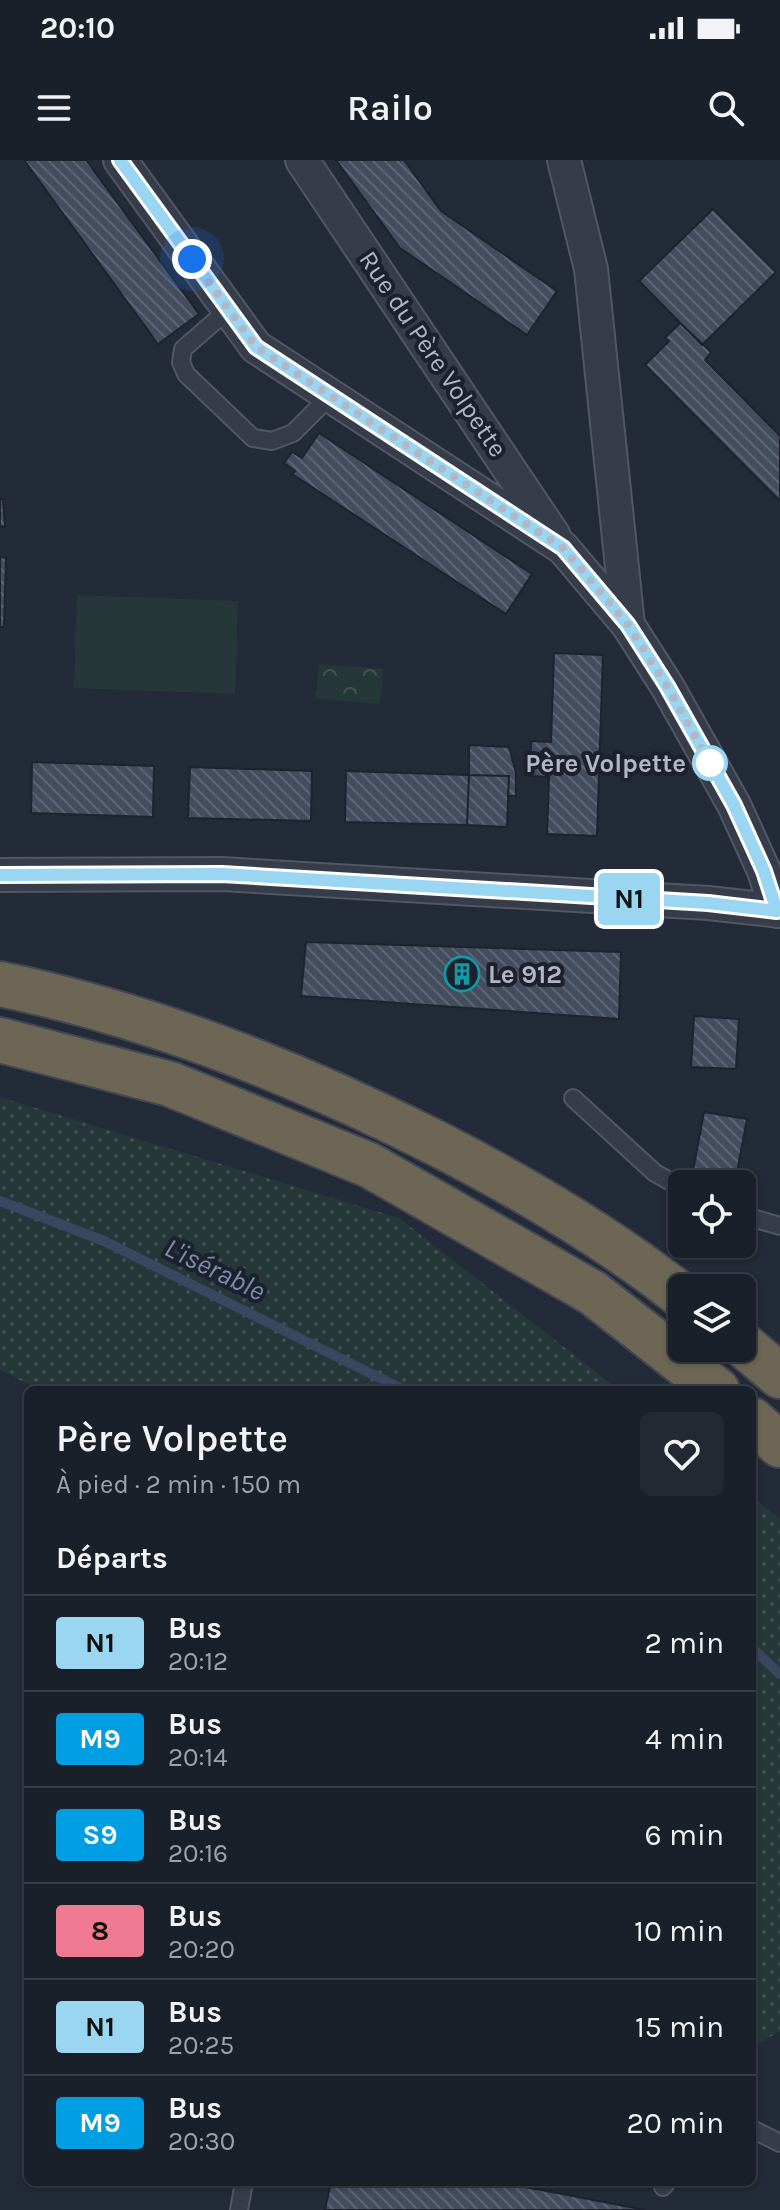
<!DOCTYPE html>
<html lang="fr">
<meta charset="utf-8">
<style>
:root{--surface:#1a202a;--page:#232832;--text:#f1f3f6;--muted:#9fa3a8;--line:#383e47}
body{margin:0;font-family:Karla,sans-serif;background:var(--page);color:var(--text);height:100vh;display:flex;flex-direction:column;font-size:30px;white-space:nowrap}
*{box-sizing:border-box;margin:0}
p{font-size:26px;color:var(--muted)}
.icon{flex:none;width:44px;height:44px;fill:none;stroke:currentColor;stroke-width:2;stroke-linecap:round;stroke-linejoin:round}
.map{position:relative;flex:1;overflow:hidden}
.details{position:absolute;left:24px;top:1226px;width:732px;height:800px;display:flex;flex-direction:column;background:var(--surface);border-radius:12px;box-shadow:0 2px 6px #0004,0 0 0 2px var(--line)}
.details>*{flex:none}
.badge{padding:0 16px;border-radius:6px;font-size:28px;line-height:52px}
.fabs{position:absolute;left:668px;top:1010px;display:grid;gap:16px}
.fabs a{display:grid;place-items:center;width:88px;height:88px;border-radius:12px;background:var(--surface);box-shadow:0 2px 6px #0004,0 0 0 2px var(--line);font-size:40px}
.you{position:absolute;width:40px;height:40px;margin:-20px;border:6px solid #fff;border-radius:50%;background:#1a73e8;box-shadow:0 0 0 12px #1a73e833}
.map>.badge{position:absolute;translate:-50% -50%;box-shadow:0 0 0 4px #fff}
h2{padding:0 32px;font-size:30px;line-height:72px}
.round{display:grid;place-items:center;flex:none;width:84px;height:84px;border-radius:12px;background:var(--page)}
.overview{display:flex;align-items:center;justify-content:space-between;height:136px;padding:0 32px}
h1{font-size:38px;font-weight:600;line-height:60px}
ul{padding:0;list-style:none}
li{display:flex;align-items:center;gap:24px;height:96px;padding:0 32px;border-top:2px solid var(--line)}
li div{flex:1}
li b{display:block;font-size:30px}
li em{font-style:normal}
li .badge{min-width:88px;font-weight:700;text-align:center}
.status{display:flex;justify-content:space-between;align-items:center;height:56px;padding:0 40px;background:var(--surface);direction:ltr}
.status svg{height:22px;fill:currentColor}
header{display:flex;justify-content:space-between;align-items:center;height:104px;padding:0 32px;background:var(--surface);font-size:36px;font-weight:600}
.map>svg:first-child{display:block}
.grass{fill:url(#grass-dots)}
.park{fill:url(#park-crowns)}
.pitch{fill:#26373a}
.lines{fill:none;stroke-linecap:round;stroke-linejoin:round}
.stream{stroke:#394761;stroke-width:10}
.building{fill:url(#building-back-hatch);stroke:#1d232f;stroke-width:2}
.lane-casing{stroke:#515763;stroke-width:20}
.street-casing{stroke:#515763;stroke-width:36}
.highway-casing{stroke:#414753;stroke-width:48}
.lane{stroke:#363c49;stroke-width:16}
.street{stroke:#363c49;stroke-width:32}
.highway{stroke:#6e6654;stroke-width:44}
.line-casing{stroke:#fff;stroke-width:18}
.line{stroke:#9ad6f1;stroke-width:12}
.walk{stroke:#b1b7c5;stroke-width:8;stroke-dasharray:0 14.4}
.stop-dot{fill:#fff;stroke:#9ad6f1;stroke-width:4}
.labels{text-anchor:middle;dominant-baseline:central;stroke-width:8;stroke-linejoin:round;paint-order:stroke}
.street-label{font-size:26px;fill:#b1b7c5;stroke:#1c212d}
.stop-label{font-size:26px;font-weight:bold;fill:#b1b7c5;stroke:#1c212d;text-anchor:end}
.poi-label{font-size:26px;font-weight:bold;fill:#b1b7c5;stroke:#1c212d;text-anchor:start}
.water-label{font-size:28px;font-style:italic;fill:#7b8cab;stroke:#1c212d}
</style>
<div class="status"><b>20:10</b><svg viewBox="0 0 49 12"><path d="M0 12V9h3v3zM5 12V6h3v6zM10 12V3h3v9zM15 12V0h3v12zM26 1h20v11H26zM47 4h2v5h-2z"/></svg></div>
<header><svg class="icon" aria-label="menu" viewBox="0 0 24 24"><path d="M4 6h16M4 12h16M4 18h16"/></svg>Railo<svg class="icon" aria-label="search" viewBox="0 0 24 24"><circle cx="10" cy="10" r="6"/><path d="M15 15l6 6"/></svg></header>
<div class="map">
<svg width="780" height="2050" viewBox="0 0 780 2050">
<defs>
<pattern id="grass-dots" width="8" height="8" patternUnits="userSpaceOnUse" patternTransform="scale(2)"><rect width="8" height="8" fill="#26373a"/><path d="M2 2h.1M6 6h.1" fill="none" stroke="#435255" stroke-width="1.8" stroke-linecap="round"/></pattern>
<pattern id="park-crowns" width="20" height="18" patternUnits="userSpaceOnUse" patternTransform="scale(2)"><rect width="20" height="18" fill="#26373a"/><path d="M2 6a3 3 0 1 1 6 0M12 15a3 3 0 1 1 6 0" fill="none" stroke="#435255"/></pattern>
<pattern id="building-back-hatch" width="6" height="6" patternUnits="userSpaceOnUse" patternTransform="scale(2)"><rect width="6" height="6" fill="#444d5d"/><path d="M-1 5l2 2M0 0l6 6M5-1l2 2" fill="none" stroke="#5d6473"/></pattern>
</defs>
<rect width="100%" height="100%" fill="#232a38"/>
<path class="grass" d="M0,937L399,1058L619,1230H39L0,1210Z
M752,1337L780,1359V1871L752,1888Z"/>
<path class="park" d="M319,504L383,509L380,544L316,539Z"/>
<path class="pitch" d="M77,435L238,441L235,534L74,528Z"/>
<g class="lines">
<path class="stream" d="M0,1041L104,1081L404,1230
M752,1488L780,1514"/>
</g>
<path class="building" d="M24,0H86L199,154L158,184Z
M336,0H404L441,51L557,131L527,175L400,88Z
M713,49L776,112L702,185L639,121Z
M680,163L711,192L705,200L780,276V341L645,205L669,181L665,178Z
M319,273L532,414L506,454L292,314L295,311L284,303L292,292L302,298Z
M0,339H3L5,367L0,366Z
M0,397L6,398L4,467H0Z
M554,493L603,495L597,676L547,674L549,617L530,616L531,581L551,582Z
M469,585L509,587L516,613V636H508L509,616L469,615Z
M32,602L154,606L153,657L31,653Z
M190,607L312,611L311,661L188,658Z
M346,611L469,615L467,665L345,662Z
M469,615L509,616L507,667L467,665Z
M306,782L621,792L619,859L301,836Z
M694,856L739,859L736,909L691,907Z
M704,952L747,959L735,1023L692,1016Z
M331,2022H501L645,2050H325Z
M501,2022H537L535,2029Z"/>
<g class="lines">
<g class="lane-casing">
<path id="lane" d="M229,149L183,189L181,202L186,214L253,278L272,281L293,273L330,236
M573,938L655,1013L682,1028
M742,1055L780,1066
M752,1969L780,1983
M663,2027L667,2022
M239,2050L244,2022"/>
</g>
<g class="street-casing">
<path id="street" d="M120,0L256,187L563,388L628,465L667,526L734,645L764,711L777,751
M302,0L554,376
M564,0L591,109L628,465
M0,715L222,714L708,743L780,751"/>
</g>
<g class="highway-casing">
<path id="highway" d="M0,824C151,855 297,913 434,982C520,1026 606,1076 682,1136
M0,880L170,924L369,1005L593,1133L717,1230
M742,1184L780,1216
M752,1260L780,1285"/>
</g>
<use href="#lane" class="lane"/>
<use href="#street" class="street"/>
<use href="#highway" class="highway"/>
</g>
<g class="lines">
<g class="line-casing">
<path id="line" d="M0,715L222,714L708,743L777,751L764,711L734,645L667,526L628,465L563,388L256,187L120,0"/>
</g>
<use href="#line" class="line"/>
<path class="walk" d="M192,99L256,187L563,388L628,465L667,526L710,603"/>
</g>
<defs>
<g id="building-ring" transform="scale(1.8)"><circle r="9.5" fill="#1c212d" stroke="#0f9aa8" stroke-width="1.5"/><path d="M-4-6H4V6H1V3H-1V6H-4ZM-2.5-4.3h1.7v1.8h-1.7ZM.8-4.3h1.7v1.8H.8ZM-2.5-1h1.7V.8h-1.7ZM.8-1h1.7V.8H.8Z" fill="#0f9aa8"/></g>
</defs>
<g fill-rule="evenodd">
<use href="#building-ring" x="462" y="814"/>
</g>
<circle class="stop-dot" cx="710" cy="603" r="16"/>
<g class="labels">
<g class="street-label">
<text transform="translate(433 194) rotate(56)">Rue du Père Volpette</text>
</g>
<g class="stop-label">
<text x="686" y="603">Père Volpette</text>
</g>
<g class="poi-label">
<text x="488" y="814">Le 912</text>
</g>
<g class="water-label">
<text transform="translate(215 1109) rotate(26)">L'isérable</text>
</g>
</g>
</svg>
<div class="fabs">
<a><svg class="icon" aria-label="locate" viewBox="0 0 24 24"><circle cx="12" cy="12" r="6"/><path d="M12 2v4M12 18v4M2 12h4M18 12h4"/></svg></a>
<a><svg class="icon" aria-label="layers" viewBox="0 0 24 24"><path d="M12 4l9 5-9 5-9-5zM3 14l9 5 9-5"/></svg></a>
</div>
<div class="you" style="left:192px;top:99px"></div>
<b class="badge" style="left:629px;top:739px;background:#9ad6f1;color:#111">N1</b>
<section class="details">
<div class="overview"><div><h1>Père Volpette</h1><p>À pied · 2 min · 150 m</p></div><a class="round"><svg class="icon" aria-label="heart" viewBox="0 0 24 24"><path d="M12 20l-8-8c-3-5 5-10 8-4 3-6 11-1 8 4z"/></svg></a></div>
<h2>Départs</h2>
<ul>
<li><span class="badge" style="background:#9ad6f1;color:#111">N1</span><div><b>Bus</b><p>20:12</p></div><em>2 min</em></li>
<li><span class="badge" style="background:#009fe3;color:#fff">M9</span><div><b>Bus</b><p>20:14</p></div><em>4 min</em></li>
<li><span class="badge" style="background:#009fe3;color:#fff">S9</span><div><b>Bus</b><p>20:16</p></div><em>6 min</em></li>
<li><span class="badge" style="background:#ef7a91;color:#111">8</span><div><b>Bus</b><p>20:20</p></div><em>10 min</em></li>
<li><span class="badge" style="background:#9ad6f1;color:#111">N1</span><div><b>Bus</b><p>20:25</p></div><em>15 min</em></li>
<li><span class="badge" style="background:#009fe3;color:#fff">M9</span><div><b>Bus</b><p>20:30</p></div><em>20 min</em></li>
</ul>
</section>
</div>
